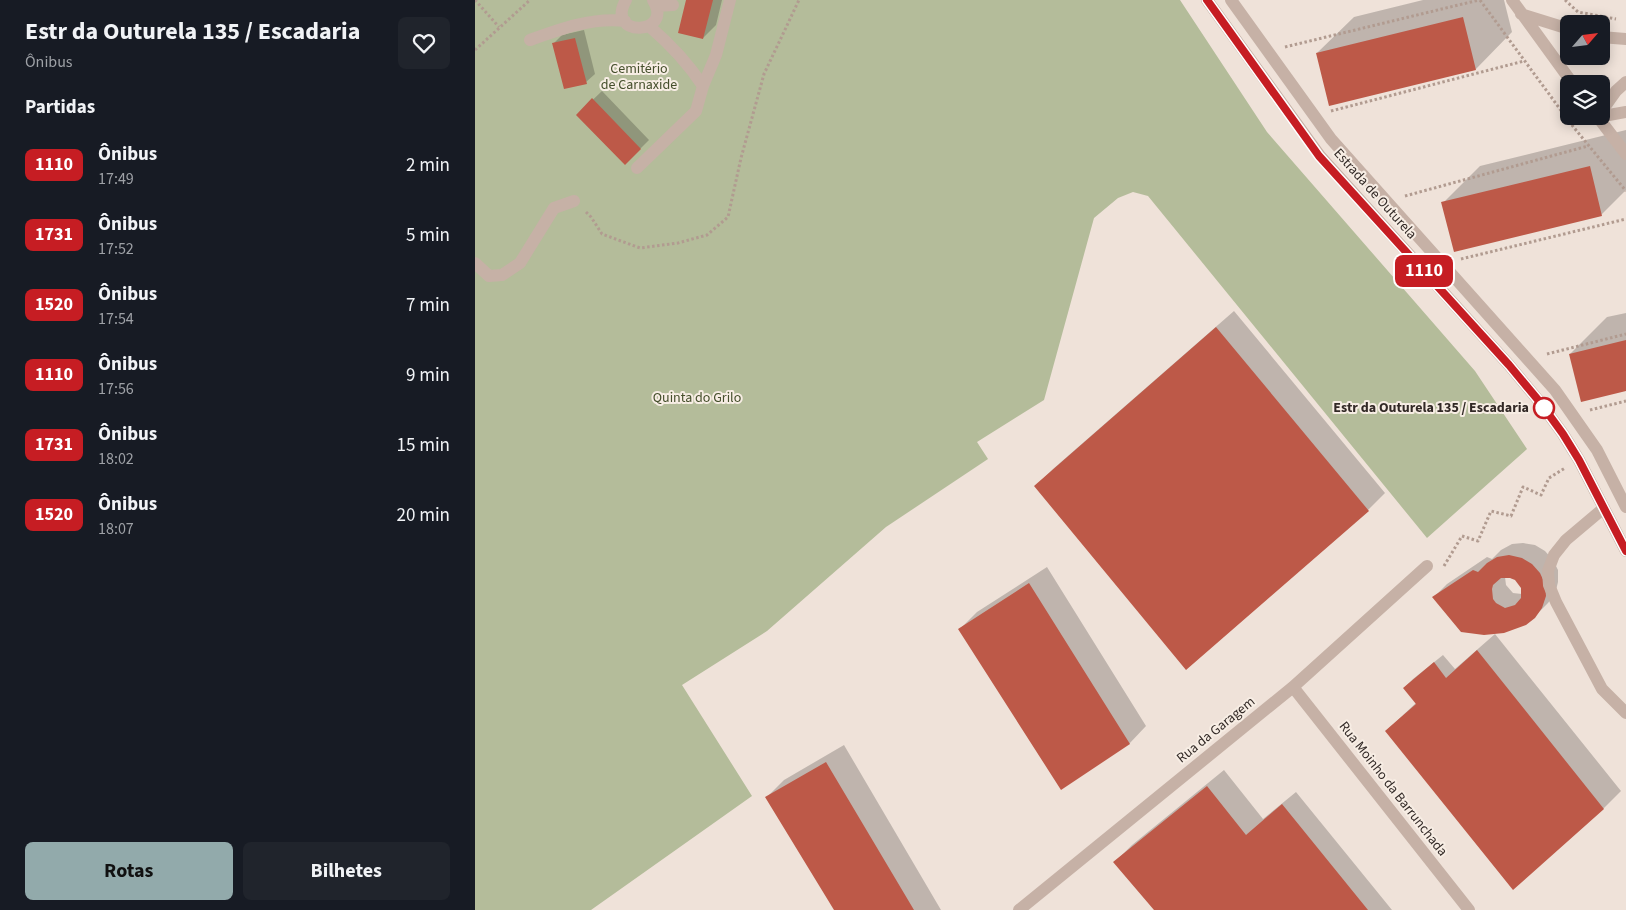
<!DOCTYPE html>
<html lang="pt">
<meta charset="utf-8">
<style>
:root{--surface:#171b24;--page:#20242c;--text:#f1f3f6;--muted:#9ea1a6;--accent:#92aaab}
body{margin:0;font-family:"Source Sans 3",sans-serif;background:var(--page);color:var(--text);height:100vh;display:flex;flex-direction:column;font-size:19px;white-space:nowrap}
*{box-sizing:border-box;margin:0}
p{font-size:16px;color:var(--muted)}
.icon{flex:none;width:28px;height:28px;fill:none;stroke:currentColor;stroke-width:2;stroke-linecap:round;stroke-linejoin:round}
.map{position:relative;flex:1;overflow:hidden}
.panel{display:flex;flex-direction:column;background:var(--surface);width:475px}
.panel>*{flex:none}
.badge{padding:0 10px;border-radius:8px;font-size:18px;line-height:32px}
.needle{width:32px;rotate:62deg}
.tools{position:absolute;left:1085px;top:15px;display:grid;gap:10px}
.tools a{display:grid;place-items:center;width:50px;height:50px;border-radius:8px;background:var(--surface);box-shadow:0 2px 12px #0003;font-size:25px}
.map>.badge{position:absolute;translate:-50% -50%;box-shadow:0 0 0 2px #fff}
h2{padding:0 25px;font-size:19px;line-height:45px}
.round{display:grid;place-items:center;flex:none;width:52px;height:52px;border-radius:8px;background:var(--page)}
.head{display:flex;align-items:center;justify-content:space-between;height:85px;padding:0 25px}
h1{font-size:24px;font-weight:700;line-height:38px}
.primary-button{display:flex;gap:10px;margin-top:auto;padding:10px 25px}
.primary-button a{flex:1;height:58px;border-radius:8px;background:var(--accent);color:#111;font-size:20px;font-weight:700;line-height:58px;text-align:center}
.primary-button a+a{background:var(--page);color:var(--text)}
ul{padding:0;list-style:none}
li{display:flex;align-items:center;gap:15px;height:70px;padding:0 25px}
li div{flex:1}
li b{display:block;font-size:19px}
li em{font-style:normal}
li .badge{min-width:55px;font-weight:700;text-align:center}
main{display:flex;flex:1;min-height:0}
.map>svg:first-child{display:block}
.green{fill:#b4bc9a}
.shadow{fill:#0003;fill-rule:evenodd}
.building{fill:#bd5948;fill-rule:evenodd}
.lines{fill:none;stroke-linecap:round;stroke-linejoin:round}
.path{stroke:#b19b90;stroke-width:3;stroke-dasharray:2.5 2.5;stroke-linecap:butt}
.minor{stroke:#c6b1a6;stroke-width:12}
.line-casing{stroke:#fff;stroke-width:11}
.line{stroke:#c61d23;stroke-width:8}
.stop-dot{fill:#fff;stroke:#c61d23;stroke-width:2.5}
.labels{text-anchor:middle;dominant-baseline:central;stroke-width:4;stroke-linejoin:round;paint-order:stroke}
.park-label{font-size:14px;fill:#454f2c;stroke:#f7ede4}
.street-label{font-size:14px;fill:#322926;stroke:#f7ede4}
.stop-label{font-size:14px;font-weight:bold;fill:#322926;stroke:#f7ede4;text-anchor:end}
</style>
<main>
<section class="panel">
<div class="head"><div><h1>Estr da Outurela 135 / Escadaria</h1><p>Ônibus</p></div><a class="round"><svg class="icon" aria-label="heart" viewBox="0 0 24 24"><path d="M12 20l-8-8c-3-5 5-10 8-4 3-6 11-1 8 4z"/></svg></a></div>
<h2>Partidas</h2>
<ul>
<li><span class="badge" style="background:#c61d23;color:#fff">1110</span><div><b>Ônibus</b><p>17:49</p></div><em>2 min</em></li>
<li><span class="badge" style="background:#c61d23;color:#fff">1731</span><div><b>Ônibus</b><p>17:52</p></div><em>5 min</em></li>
<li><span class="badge" style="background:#c61d23;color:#fff">1520</span><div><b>Ônibus</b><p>17:54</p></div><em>7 min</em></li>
<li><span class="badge" style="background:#c61d23;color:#fff">1110</span><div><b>Ônibus</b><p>17:56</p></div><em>9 min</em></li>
<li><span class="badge" style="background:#c61d23;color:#fff">1731</span><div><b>Ônibus</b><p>18:02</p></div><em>15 min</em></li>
<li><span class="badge" style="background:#c61d23;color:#fff">1520</span><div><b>Ônibus</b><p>18:07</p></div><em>20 min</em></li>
</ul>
<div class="primary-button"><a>Rotas</a><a>Bilhetes</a></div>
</section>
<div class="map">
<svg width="1151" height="910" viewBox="0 0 1151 910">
<rect width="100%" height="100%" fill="#efe2d9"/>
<path class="green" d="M0,0H705L792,132L1000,371L1052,449L952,538L673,196L658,192L643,198L619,218L569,400L502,442L513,459L411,527L292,631L207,685L277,796L116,910H0Z"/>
<path class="shadow" d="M213,0H247L241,25L228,38Z
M948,0H1029L1037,32L1001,69L842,53L879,17Z
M109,30L120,74L111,82L78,44L87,35Z
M127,91L174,140L150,164L102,115Z
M1151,130V190L1126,215L968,203L1005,166Z
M759,311L910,493L893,510L561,486L578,469Z
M1151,313V389L1095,354L1132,317Z
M1048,543L1060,545L1070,551L1078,560L1083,570V582L1080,594L1073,603L1059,617L959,597L972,584L1012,557L1017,559L1026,550L1037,544ZM1030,577L1041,579L1047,587V594L1038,593L1031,585Z
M572,567L671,726L654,744L485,629L502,612Z
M1020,634L1146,791L1128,809L911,731L942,702L929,688L938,679L968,655L980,669Z
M369,745L466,910H361L292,797L309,780Z
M749,770L788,819L821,792L917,910H680L640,862L657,845Z"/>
<path class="building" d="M211,0H238L228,39L203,33Z
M988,17L1001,70L854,106L841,53Z
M100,38L112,84L89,89L77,43Z
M117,98L166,149L150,165L101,115Z
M1115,166L1127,216L979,252L966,202Z
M741,327L894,511L711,670L559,486Z
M1151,340V391L1106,402L1094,354Z
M1034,555L1047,558L1057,564L1065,573L1070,584L1071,596L1067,608L1060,618L1051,625L1029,633L1009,635L986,632L957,597L998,570L1003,572L1012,563L1022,557ZM1026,578H1035L1040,580L1046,588V598L1040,605L1030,608L1021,603L1018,599L1017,589L1018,585Z
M554,583L655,744L586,790L483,629Z
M1002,650L1129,809L1038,890L910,731L941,704L928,688L959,662L971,678Z
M351,762L439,910H359L290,797Z
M732,786L771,835L807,804L893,910H679L638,862Z"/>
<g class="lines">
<path class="path" d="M0,0L24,27
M1005,0L1096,124L1151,191
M1090,0L1103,12L1141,19
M810,47L1004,0
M0,50L55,0
M856,111L1049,61
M930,196L1113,146
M111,212L116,217L127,234L165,248L203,243L232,235L253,217L266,158L289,74L324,0
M986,259L1151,219
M1072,354L1151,334
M1115,410L1151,401
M969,566L987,536L1003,541L1016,511L1036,516L1048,487L1066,495L1074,478L1090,468"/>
<path class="minor" d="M151,0C129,38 200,36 178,0
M732,0L845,156L1034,365L1064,401L1088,434L1104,460L1151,551
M756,0L856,139L1080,390L1122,450L1151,507
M1037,0L1098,84
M181,6L198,5
M1046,14L1094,29
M1126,37L1151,39
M55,40C85,29 118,17 150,21
M228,86L241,55L255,0
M1126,112L1141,91L1151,82
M1122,116L1151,154
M1123,117L1151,112
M162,168L221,111L228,86C213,63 195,44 174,26
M0,263L14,276L27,275L45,263L79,208L99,201
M1129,508L1091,540L1079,555L1073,571L1074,585L1081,602L1127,689L1151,713
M818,687L994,910
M544,910L818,687L952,566"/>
</g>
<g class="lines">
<g class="line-casing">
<path id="line" d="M732,0L844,156L1034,365L1064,401L1088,434L1104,460L1151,551"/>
</g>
<use href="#line" class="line"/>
</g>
<circle class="stop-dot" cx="1069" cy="408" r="10"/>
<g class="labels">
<g class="park-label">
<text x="164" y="69">Cemitério<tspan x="164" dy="16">de Carnaxide</tspan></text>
<text x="222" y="398">Quinta do Grilo</text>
</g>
<g class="street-label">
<text transform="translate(900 194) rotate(48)">Estrada de Outurela</text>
<text transform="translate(741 730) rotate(-39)">Rua da Garagem</text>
<text transform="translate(918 789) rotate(52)">Rua Moinho da Barrunchada</text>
</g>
<g class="stop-label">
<text x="1054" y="408">Estr da Outurela 135 / Escadaria</text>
</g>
</g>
</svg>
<div class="tools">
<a><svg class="needle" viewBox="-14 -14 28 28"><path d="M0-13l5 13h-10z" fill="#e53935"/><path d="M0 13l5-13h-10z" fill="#9ea1a6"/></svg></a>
<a><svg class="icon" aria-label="layers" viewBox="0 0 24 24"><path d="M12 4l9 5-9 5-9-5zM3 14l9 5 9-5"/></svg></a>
</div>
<b class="badge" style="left:949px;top:271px;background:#c61d23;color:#fff">1110</b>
</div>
</main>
